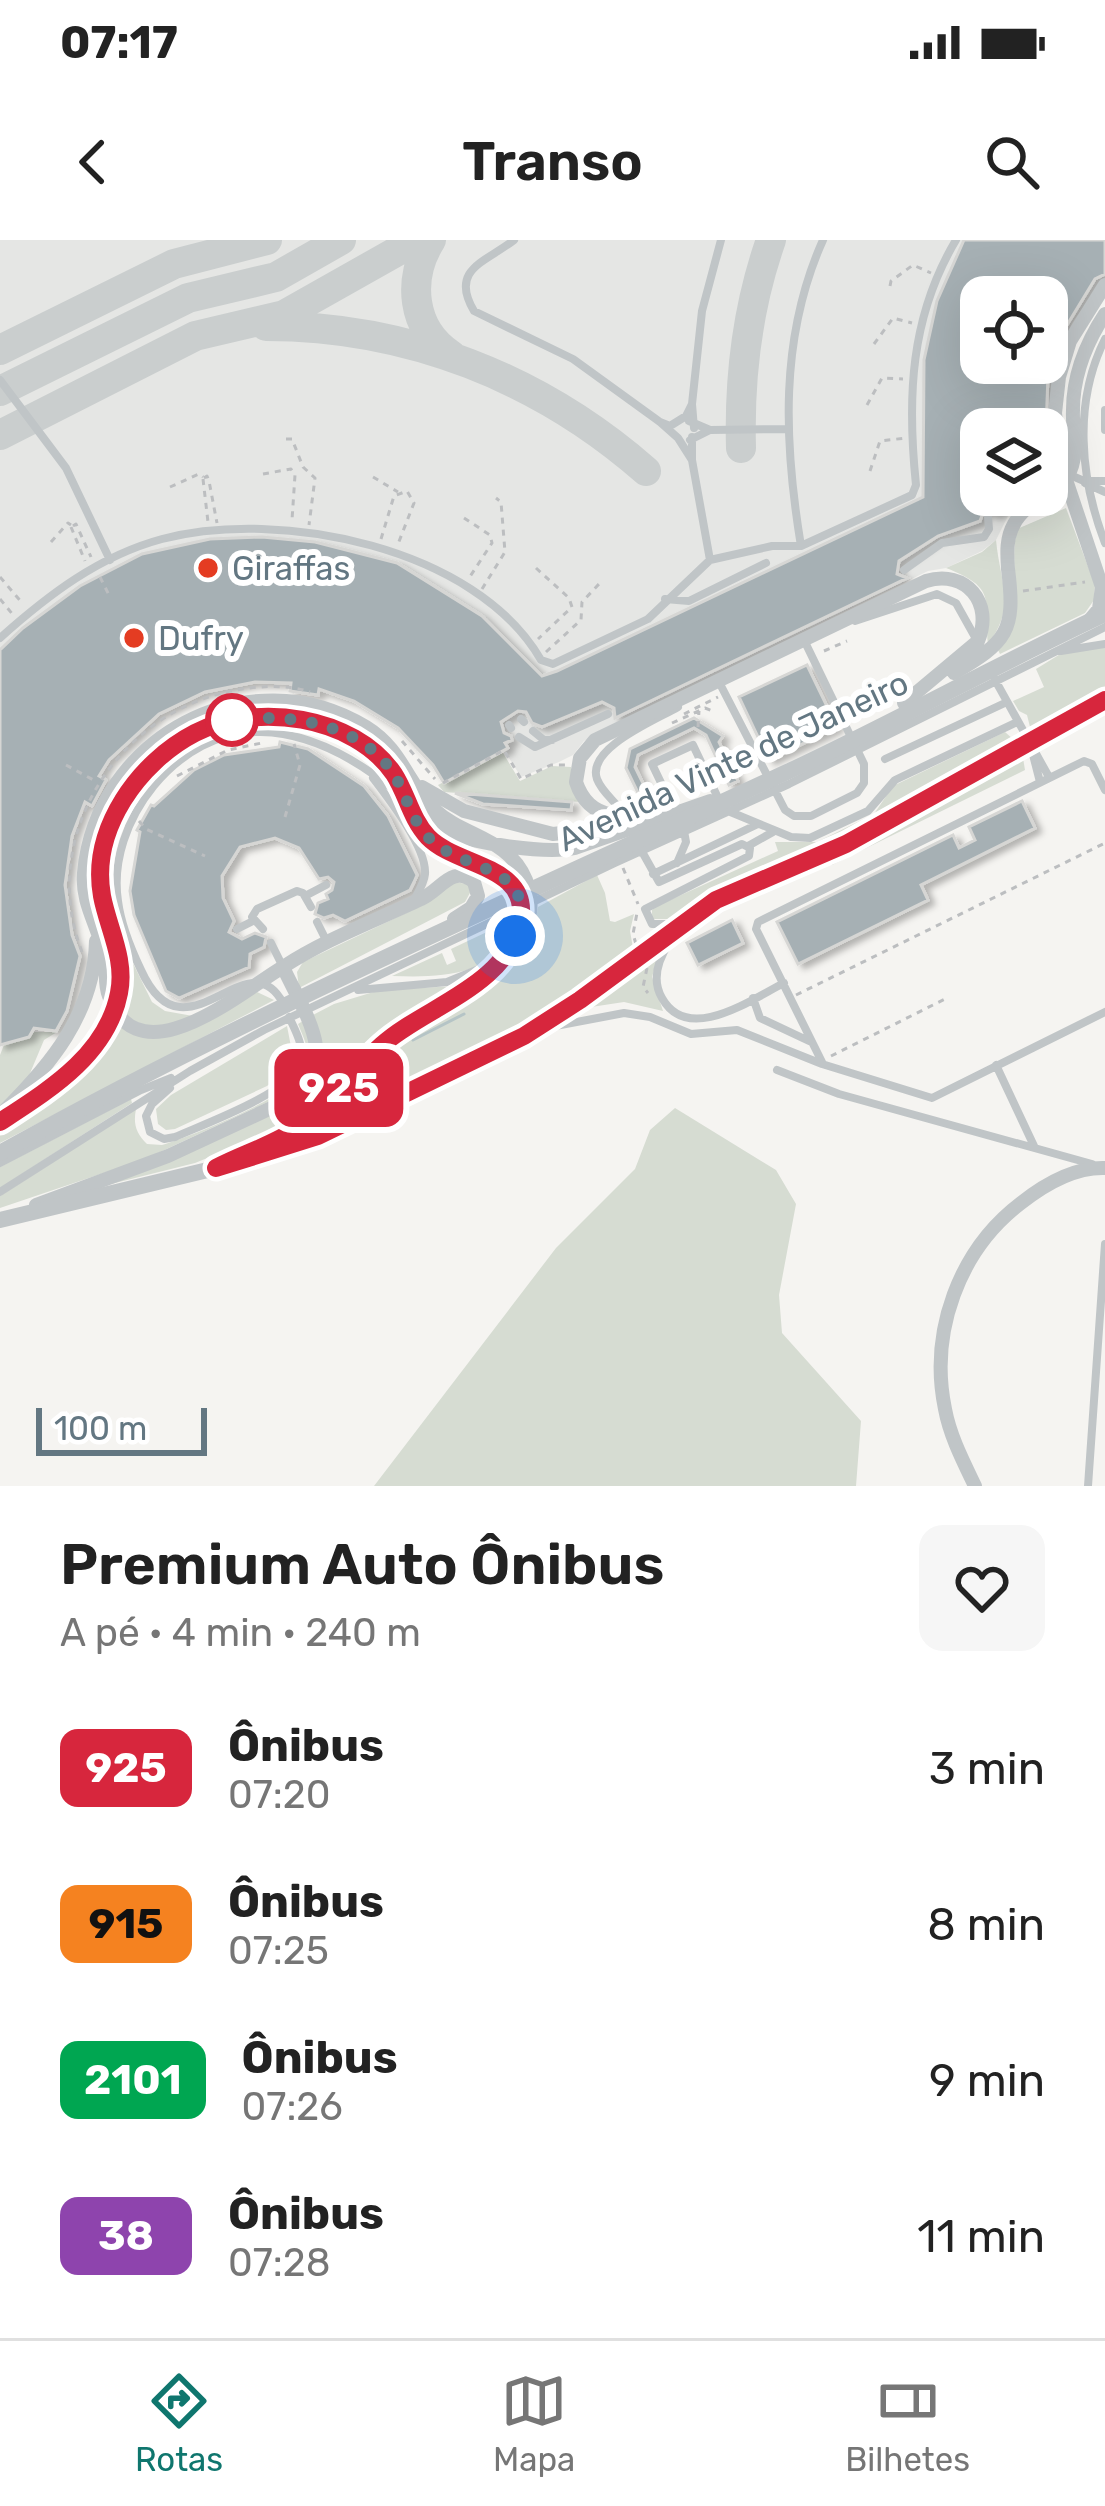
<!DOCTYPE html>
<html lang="pt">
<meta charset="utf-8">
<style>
:root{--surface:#fff;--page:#f6f6f6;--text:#222;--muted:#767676;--line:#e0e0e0;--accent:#0f766e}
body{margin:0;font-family:Rubik,sans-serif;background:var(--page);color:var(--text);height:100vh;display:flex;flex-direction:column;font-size:45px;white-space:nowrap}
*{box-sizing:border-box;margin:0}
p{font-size:39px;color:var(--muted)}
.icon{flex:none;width:66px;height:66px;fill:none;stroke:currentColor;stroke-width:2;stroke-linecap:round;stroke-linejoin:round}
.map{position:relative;height:1246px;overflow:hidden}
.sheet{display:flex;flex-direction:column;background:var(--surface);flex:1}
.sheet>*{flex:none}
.badge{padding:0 24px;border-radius:18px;font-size:42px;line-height:78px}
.buttons{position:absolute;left:960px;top:36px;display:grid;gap:24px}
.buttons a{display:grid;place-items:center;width:108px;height:108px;border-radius:24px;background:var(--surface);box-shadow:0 12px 48px #0002;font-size:60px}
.scale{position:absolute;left:36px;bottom:30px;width:171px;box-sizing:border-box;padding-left:12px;border:6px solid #637782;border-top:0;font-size:33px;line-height:42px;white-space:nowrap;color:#637782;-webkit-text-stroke:9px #fff;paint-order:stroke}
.you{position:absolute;width:60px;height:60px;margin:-30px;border:9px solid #fff;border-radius:50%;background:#1a73e8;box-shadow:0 0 0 18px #1a73e833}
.map>.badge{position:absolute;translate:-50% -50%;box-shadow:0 0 0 6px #fff}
.round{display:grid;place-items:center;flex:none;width:126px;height:126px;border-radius:24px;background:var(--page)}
.overview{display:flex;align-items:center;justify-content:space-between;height:204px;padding:0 60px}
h1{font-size:57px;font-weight:600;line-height:90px}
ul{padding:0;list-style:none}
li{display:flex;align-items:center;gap:36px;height:156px;padding:0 60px}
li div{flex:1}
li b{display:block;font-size:45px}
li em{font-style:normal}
li .badge{min-width:132px;font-weight:700;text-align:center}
.status{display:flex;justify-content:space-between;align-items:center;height:84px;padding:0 60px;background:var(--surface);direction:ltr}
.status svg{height:33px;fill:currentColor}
header{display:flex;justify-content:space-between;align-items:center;height:156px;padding:0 60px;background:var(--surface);font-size:54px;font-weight:600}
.tabs{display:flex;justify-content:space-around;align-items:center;height:168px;border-top:3px solid var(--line);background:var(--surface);font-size:33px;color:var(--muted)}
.tabs a{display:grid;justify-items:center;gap:6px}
.tabs .on{color:var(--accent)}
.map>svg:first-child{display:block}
.built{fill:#e5e6e4;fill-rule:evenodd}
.green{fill:#d6dcd2}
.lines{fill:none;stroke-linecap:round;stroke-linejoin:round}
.stream{stroke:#b5c4c6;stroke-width:3}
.taxiway{stroke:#cacece;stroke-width:30}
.building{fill:#a6b0b4;stroke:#d6d6d4;stroke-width:3;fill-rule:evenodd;filter:url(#shadow)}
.path{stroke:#bcbec0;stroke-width:3;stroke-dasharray:6 6;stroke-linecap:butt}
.service{stroke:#c0c5c7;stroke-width:8}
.minor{stroke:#c0c5c7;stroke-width:14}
.tertiary{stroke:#c0c5c7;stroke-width:16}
.line-casing{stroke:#fff;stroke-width:27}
.line{stroke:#d7263d;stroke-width:18}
.walk{stroke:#637782;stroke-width:12;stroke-dasharray:0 21.6}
.poi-dot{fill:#e43c22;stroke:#fff;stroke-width:4.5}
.stop-dot{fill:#fff;stroke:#d7263d;stroke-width:6}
.labels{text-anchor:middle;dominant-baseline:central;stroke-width:12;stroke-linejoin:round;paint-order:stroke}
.poi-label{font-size:33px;fill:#637782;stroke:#fff;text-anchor:start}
.street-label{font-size:33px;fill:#637782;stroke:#fff}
</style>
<div class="status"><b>07:17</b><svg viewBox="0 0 49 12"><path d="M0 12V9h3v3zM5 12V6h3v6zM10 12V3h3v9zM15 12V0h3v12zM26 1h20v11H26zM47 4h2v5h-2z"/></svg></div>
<header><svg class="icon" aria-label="back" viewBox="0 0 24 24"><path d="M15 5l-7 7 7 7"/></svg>Transo<svg class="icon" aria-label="search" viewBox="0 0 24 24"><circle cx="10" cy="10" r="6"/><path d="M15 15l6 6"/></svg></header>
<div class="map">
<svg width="1105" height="1246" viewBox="0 0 1105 1246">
<defs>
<filter id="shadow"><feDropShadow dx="6" dy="4" stdDeviation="3" flood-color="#0004"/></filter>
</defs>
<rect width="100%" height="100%" fill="#f5f4f1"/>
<path class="built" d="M0,0H1105V37L1072,83L1054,128L1048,184L1056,232L1047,234V189H981V255L1034,256L1013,266L996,300L982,311L946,328L928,331L613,485L584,501L573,515L559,522L521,537L504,510L444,543L433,525L398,488L354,461L291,443L255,442L205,452L159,474L109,520L91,548L72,596L65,645L72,695L80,716L67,771L56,791L35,788L29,797L0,805ZM981,57H1047V123H981Z"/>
<path class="green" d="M1066,268L1095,345L1094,360L1085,373L1000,414L998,410C1030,372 1007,333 1017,289Z
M996,300C1000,343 1017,366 988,404C984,360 998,348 946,328L982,312Z
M1105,406V448L1031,491L1027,475L1019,471L1013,461L1044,447L1036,429L1062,413Z
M1005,492L1014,500L849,592L714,650L671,679H652V670L657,666L778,611L775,602H817L874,574L893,546Z
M1022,512L1025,530L832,625L826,622L784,638L782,643L775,640Z
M503,513L520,541L552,526L571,527V539L581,562L444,552L438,545Z
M597,635L605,653L610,681L615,682L634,674L630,691L633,708C533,784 433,839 316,885V880L383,811L520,713L534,691L538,667Z
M453,642L468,644L471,651L465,662L299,748L297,732L303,722L425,664Z
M514,679C502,737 440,738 392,736L442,713L447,725L456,721L451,709Z
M120,697L152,762L165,771L193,776L153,797L187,791L257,752L274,760L0,903V889C75,841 142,797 120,697Z
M661,707L652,737L663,771L624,762L578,769L614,742L640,730L641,720Z
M457,746L391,788L291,884L195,923L111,944L296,859L323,812L311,776L334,764L380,750Z
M303,781C315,809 314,827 294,850L145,919L0,968V956L136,869C133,884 136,893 147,904L162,905C192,896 293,856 305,829C312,813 304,799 298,784Z
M287,786L293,817L284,833L267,846L175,889L166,890L158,884L156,869L171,855Z
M34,792H57L44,800L28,838L0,867V815L4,805L30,798Z
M131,859L132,863L0,948V927Z
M675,868L776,930L796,964L779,1055L782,1093L861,1181L856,1246H374L556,1008L635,929L650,890Z"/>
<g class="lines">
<path class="stream" d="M413,800L464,774"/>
<path class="taxiway" d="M431,0C407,38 411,89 451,115
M266,86C408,86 540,138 646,231
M0,110L174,24L267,0
M0,151L188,58L276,37L341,0
M0,195L195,96L284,75L417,0
M741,208C739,136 747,68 771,0"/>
</g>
<path class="building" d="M964,0H1105V34L1095,39L1059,98L1048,135L1046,189H981V255H1026L1015,264L995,274L984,270L980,281L938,296L899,321L897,334L907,338L615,478L614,468L602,462L542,487L532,483L526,472L518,471L501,482L504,493L511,496L512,500L505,503L508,508L444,543L433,525L398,488L354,461L319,449L318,455L290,451L291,443L255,442L205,452L159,474L109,520L99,536L106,540L92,566L85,562L72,596L65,645L72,695L80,716L67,771L56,791L34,788L29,797L0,805V410L23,388L80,346L142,314L210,299L262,297L315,302L397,323L482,376L542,436L557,431L923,257L924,120L937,61ZM981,57H1047V123H981Z
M807,425L837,487L769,520L739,457Z
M694,478L723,496L719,502L738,541L729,545L706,495L694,488L638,515L635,527L652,562L643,563L626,528L630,509Z
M280,502L308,509L364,546L388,576L417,635L414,642L410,650L345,681L333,675L324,678L315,674L318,663L328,659L326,654L332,650L334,642L328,637L319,639L299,608L275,598L240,607L222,636L223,658L234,681L229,692L242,699L255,693L266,697L264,707L250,714L249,727L179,758L166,751L134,675L130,651L140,592L137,590L151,565L154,566L194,530L224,515L279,507Z
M455,553L572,562L571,570L483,564Z
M1022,561L1035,588L921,645L928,660L798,724L777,682L953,595L959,608L975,600L969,587Z
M732,680L743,703L698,725L687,703Z"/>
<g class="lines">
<path class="path" d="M890,46L891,41L913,25L931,33
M874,104L893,78L912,83
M867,165L882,138L903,139
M286,199H292L303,227L315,238L309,285
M870,231L880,201L906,198
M263,234L291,229L295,235L292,280
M373,237L398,252
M204,238L207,236L209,241L217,283
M203,239L208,282
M170,247L199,234L203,237
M464,278L490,295L492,303L469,338
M73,286L76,284L91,317
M71,287L85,321
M381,299L394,256L407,251L414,263L398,304
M51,302L68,283L71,285
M536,328L569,358L572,367L538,399
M0,337L23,364
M100,337L109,355
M482,349L505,312L501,262L496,258
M1023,351L1085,342
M0,359L14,376
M824,411L847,401
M546,412L581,380L582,362L599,344L598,339
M684,474L718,457
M672,483L705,468L715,472
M698,487L699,471
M402,501L435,539
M66,525L97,542
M177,536L228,510L262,503
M443,543L504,510L521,539L551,525H568
M285,577L300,525L294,504
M139,581L146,589L205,616
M623,628L638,664
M636,704L633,694L637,673
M82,712C37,597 118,471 236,450C260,446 287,444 310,452
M647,728L643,747L648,753
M796,755L1105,603
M831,816L949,757"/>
<path class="service" d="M514,0C486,22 449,29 474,71L573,119L660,182
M1105,99C1073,163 1080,238 1105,303
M0,140L66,228L110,320
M692,164L702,71L721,0
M1105,170V190
M689,181L710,190L690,200
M710,190L787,189
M692,197V220L678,198L660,182L670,186L686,176L692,164L694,188
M692,220L710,320
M1070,235L1084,241H1105
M1085,243L1105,252
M801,306C784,203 779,98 823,0
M904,330L942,303L984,297L989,289L988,277
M665,359L689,361L766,323
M855,381L937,354L956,363L975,397
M0,398C48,355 99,316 162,299C280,268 476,307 541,420L553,424L648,379L710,320L772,306H801L912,255L916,245C907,158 910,77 956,0
M1061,411L1105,404
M994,438L1049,537
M719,442L785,570L794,576H811L857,553L864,543V524L804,400
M521,479L524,482
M509,485L511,488
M533,491L544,500H552
M519,497L535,507L608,474
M1031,507L1040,542
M885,519L1007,462
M373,538C389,559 427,608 425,634C424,644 417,654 413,662
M728,571L791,597L810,598L868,571L895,540L1017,482
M675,572L652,524L693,505L719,560
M626,578C619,563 603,555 597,539C586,508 656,480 678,467
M748,606L773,592
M640,608L659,642L742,604L750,608L749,616L645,669L652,684H677
M677,623L686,602L684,591
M653,634L758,584
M305,656L326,645
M317,682L327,702
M237,689L253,681
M263,689L252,677L257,669L297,651L303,653L311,667
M271,703L282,725
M669,703C658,720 651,739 662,758C688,805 752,759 784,743
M358,750L447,742L496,722
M753,758L760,778L809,801
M283,763C247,696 185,827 141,730C131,709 121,685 118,661C106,582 178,489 261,492C313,493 361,522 400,555
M550,787L624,773L650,777L691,794L737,790L822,824L932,858L1105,772
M822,822L756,689L758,682L1084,521L1092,524L1105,550
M996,825L1034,906
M777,830L839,854L1092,924
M170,848L152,864L146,876L150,892L164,899L175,897C204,884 290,853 300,824C305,807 296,792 289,777
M0,923L141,850L171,838
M0,952L190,831L264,790L615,623L789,544L1105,387
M1088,1246L1105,1004"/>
<path class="minor" d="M1089,381L1099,369L1102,347L1061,225L1055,173L1059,137L1070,101L1105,45
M954,433C1007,402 1016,391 1008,329C1007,313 1006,298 1014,284C1028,257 1063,256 1072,226C1078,207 1072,189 1073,170C1073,135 1086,103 1105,74
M422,547L464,571L553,594L623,586
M408,567C416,581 424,595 437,605C472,631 528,625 519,684
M666,571C629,577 590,585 576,542L580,518L595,500L926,341C966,329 994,363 978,401L904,463
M0,875C50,826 94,774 96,701
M0,882C58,845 134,794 118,714C112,684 98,657 102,625C116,504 255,438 358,503C395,526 408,573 449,592C477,604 545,614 575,608L710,561
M243,914C262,904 284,899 300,886C333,860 357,823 391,797C430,767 486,750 516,709C530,689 535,663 526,640C508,597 464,597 435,570C407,544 403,510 366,487C248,415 96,498 84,633C81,666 101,689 105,720C107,732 104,744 109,756C138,841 241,752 283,727C326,699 375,681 421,659C441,650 452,624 474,642L478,656L471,668L454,679
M36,965L168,916L295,857C342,822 301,767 283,727
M975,1246C963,1221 950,1196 945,1169C929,1092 959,1010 1021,963C1045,944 1074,927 1105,928"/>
<path class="tertiary" d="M0,913C254,771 523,655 787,532C894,482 998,424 1105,374
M0,980L216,928L318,896L524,796L580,761L717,660L846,604L1105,460"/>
</g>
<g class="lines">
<g class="line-casing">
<path id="line" d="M0,882C49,850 107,815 119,753C126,719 108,688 102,656C90,589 139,522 195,493C255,462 354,475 394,534C407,554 411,579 428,597C457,627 531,625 520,681C508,746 424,767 382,805C353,831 329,865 298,888C274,905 242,914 216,928L318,896L524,796L580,760L716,660L846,604L1105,460"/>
</g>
<use href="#line" class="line"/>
<path class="walk" d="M232,480L229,481C285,472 362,482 395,536C407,557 412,582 431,600C466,633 542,625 515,696"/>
</g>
<g class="poi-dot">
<circle cx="208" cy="328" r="12"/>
<circle cx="134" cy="398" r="12"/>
</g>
<circle class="stop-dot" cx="232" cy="480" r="24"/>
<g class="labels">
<g class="poi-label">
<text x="232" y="328">Giraffas</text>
<text x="158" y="398">Dufry</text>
</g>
<g class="street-label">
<text transform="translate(733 521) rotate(-25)">Avenida Vinte de Janeiro</text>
</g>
</g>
</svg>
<div class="buttons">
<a><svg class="icon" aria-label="locate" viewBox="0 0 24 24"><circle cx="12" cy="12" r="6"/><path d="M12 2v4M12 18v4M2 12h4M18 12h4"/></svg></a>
<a><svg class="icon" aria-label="layers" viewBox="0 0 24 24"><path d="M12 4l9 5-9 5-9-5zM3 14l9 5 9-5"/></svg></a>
</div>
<div class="scale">100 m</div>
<div class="you" style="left:515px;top:696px"></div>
<b class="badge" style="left:339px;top:848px;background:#d7263d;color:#fff">925</b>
</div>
<section class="sheet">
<div class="overview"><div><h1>Premium Auto Ônibus</h1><p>A pé · 4 min · 240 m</p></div><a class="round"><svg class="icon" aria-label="heart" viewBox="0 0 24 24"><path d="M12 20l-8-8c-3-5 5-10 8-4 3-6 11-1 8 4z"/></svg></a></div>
<ul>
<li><span class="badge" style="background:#d7263d;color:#fff">925</span><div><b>Ônibus</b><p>07:20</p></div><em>3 min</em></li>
<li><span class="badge" style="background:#f58220;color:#111">915</span><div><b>Ônibus</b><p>07:25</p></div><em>8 min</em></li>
<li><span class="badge" style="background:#00a651;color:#fff">2101</span><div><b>Ônibus</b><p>07:26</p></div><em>9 min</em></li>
<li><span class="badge" style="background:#8e44ad;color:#fff">38</span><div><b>Ônibus</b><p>07:28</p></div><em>11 min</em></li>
</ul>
</section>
<nav class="tabs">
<a class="on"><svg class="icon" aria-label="directions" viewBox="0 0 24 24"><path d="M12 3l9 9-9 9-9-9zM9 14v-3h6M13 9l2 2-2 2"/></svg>Rotas</a>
<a><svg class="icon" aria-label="map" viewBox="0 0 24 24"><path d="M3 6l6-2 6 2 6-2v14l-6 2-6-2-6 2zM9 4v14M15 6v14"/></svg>Mapa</a>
<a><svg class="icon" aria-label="tickets" viewBox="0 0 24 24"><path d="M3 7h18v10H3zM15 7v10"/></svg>Bilhetes</a>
</nav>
